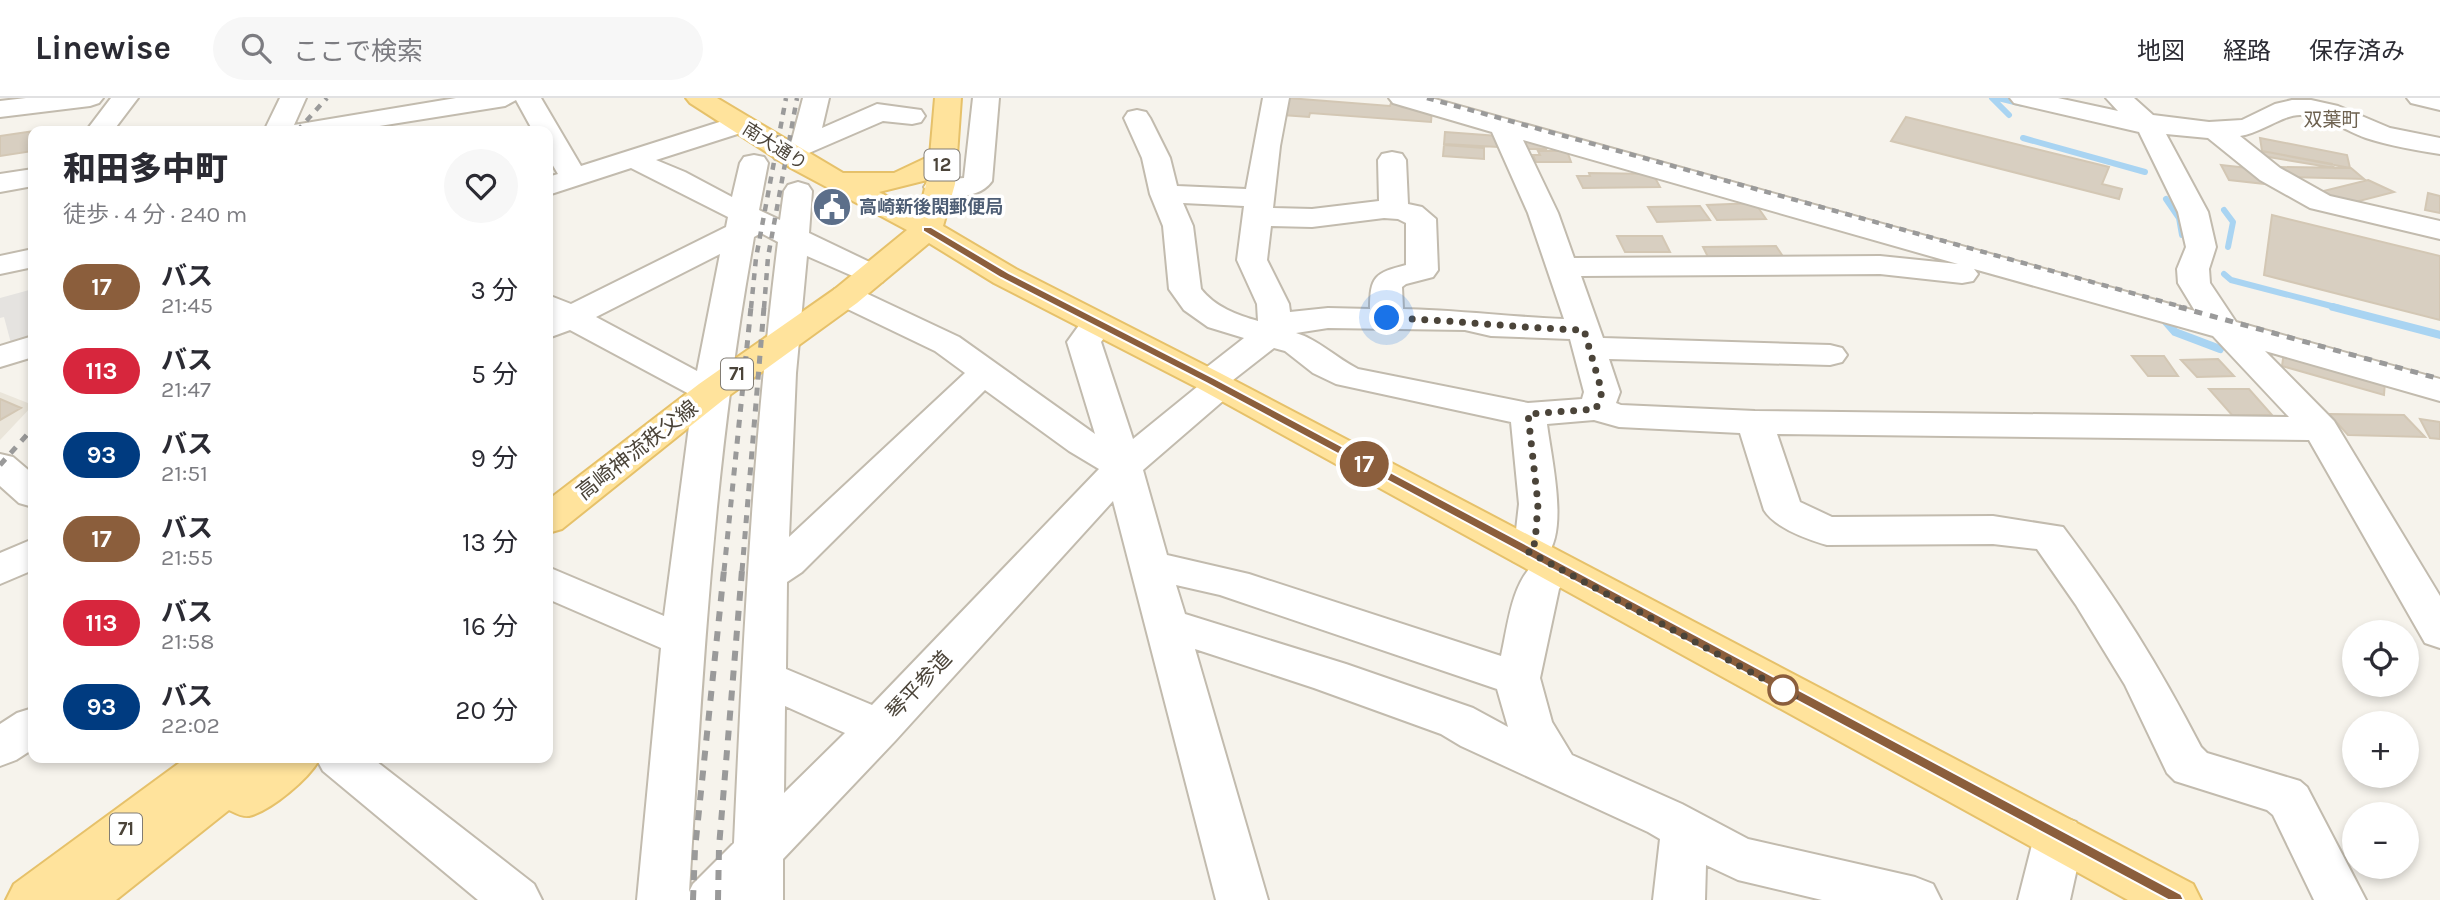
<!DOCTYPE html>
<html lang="ja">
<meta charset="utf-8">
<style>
:root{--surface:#fff;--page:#f7f7f7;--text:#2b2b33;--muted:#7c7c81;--line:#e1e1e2}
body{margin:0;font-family:Karla,"Noto Sans JP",sans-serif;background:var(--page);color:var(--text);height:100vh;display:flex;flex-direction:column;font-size:26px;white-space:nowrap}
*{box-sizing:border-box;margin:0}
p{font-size:23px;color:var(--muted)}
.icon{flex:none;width:38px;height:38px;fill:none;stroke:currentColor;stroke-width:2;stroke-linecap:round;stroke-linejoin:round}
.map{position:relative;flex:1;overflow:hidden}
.side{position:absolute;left:28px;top:28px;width:525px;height:637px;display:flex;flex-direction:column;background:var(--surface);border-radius:14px;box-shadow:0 4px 10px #0003}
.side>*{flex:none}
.badge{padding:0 14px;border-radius:23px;font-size:24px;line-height:46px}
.controls{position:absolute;left:2342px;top:522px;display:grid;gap:14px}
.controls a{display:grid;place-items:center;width:77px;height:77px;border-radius:50%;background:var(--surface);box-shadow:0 4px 10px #0003;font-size:35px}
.you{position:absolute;width:35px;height:35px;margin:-18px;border:5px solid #fff;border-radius:50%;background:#1a73e8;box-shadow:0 0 0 10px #1a73e833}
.map>.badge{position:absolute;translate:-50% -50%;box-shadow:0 0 0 4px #fff}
.round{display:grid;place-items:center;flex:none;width:74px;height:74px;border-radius:37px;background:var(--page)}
.head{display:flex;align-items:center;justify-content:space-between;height:119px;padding:0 35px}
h1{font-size:33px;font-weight:800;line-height:52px}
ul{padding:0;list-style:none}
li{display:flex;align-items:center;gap:21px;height:84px;padding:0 35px}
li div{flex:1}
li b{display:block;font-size:26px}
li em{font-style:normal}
li .badge{min-width:77px;font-weight:700;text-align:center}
header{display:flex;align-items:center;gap:42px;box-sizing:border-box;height:98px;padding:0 35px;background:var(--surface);border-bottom:2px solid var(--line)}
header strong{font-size:33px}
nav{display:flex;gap:38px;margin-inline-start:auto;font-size:24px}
.search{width:490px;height:63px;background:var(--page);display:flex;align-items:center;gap:18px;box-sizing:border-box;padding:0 24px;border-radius:38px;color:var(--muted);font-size:26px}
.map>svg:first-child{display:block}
.residential{fill:#eae5da}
.parking{fill:#e5e3e0}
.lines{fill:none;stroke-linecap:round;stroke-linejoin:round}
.stream-far1{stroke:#a9d4f2;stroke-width:6}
.stream{stroke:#a9d4f2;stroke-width:8}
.building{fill:#d8cfc1;stroke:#d3c7b4;stroke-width:2}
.minor-casing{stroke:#c2bbae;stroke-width:4}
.major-casing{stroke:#e6c16a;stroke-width:4}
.minor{fill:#fff;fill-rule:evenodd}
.major{fill:#ffe39c;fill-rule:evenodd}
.rail-far2{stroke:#9a9a9a;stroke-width:4.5;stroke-dasharray:7 7;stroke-linecap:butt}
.rail-far1{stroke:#9a9a9a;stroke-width:5;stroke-dasharray:8 8;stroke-linecap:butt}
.rail{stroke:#9a9a9a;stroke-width:6;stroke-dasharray:10 10;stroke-linecap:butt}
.line{fill:#8b5e3c;stroke:#fff;stroke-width:2}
.walk{stroke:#4b4439;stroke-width:7;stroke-dasharray:0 12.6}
.stop-dot{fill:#fff;stroke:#8b5e3c;stroke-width:3.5}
.labels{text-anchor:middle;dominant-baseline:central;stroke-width:7;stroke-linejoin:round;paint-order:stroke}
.far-street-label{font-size:18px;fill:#4b4439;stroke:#fff}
.far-service-label{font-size:18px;font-weight:bold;fill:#4e5e75;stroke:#fff;text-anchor:start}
.far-neighbourhood-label{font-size:19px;fill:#6e6250;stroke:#fff}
.shield{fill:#fff;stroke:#817c74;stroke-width:2}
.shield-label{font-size:19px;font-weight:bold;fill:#4b4439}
.street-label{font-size:21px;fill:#4b4439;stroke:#fff}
</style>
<header>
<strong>Linewise</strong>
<div class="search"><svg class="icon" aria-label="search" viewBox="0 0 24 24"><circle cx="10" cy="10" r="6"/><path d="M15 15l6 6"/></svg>ここで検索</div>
<nav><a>地図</a><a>経路</a><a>保存済み</a></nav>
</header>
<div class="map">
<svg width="2440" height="802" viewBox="0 0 2440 802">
<rect width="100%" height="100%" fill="#f6f3ec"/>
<path class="residential" d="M0,294L33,307L0,342Z"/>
<path class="parking" d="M33,191V242L12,249L4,219L0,220V200Z"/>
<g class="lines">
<path class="stream-far1" d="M1992,0L2009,17
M1998,0L2023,6
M2023,40L2145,74
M2166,101L2179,120L2182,137
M2224,112L2233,124L2228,149
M2224,176L2231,182L2339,210"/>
<path class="stream" d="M2333,209L2440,237
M2161,218L2175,234L2220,251"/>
</g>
<path class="building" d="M1288,0L1390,8L1391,5H1403L1402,9L1432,11L1431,24L1310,15L1309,19L1283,17Z
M1906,19L2109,69L2102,86L2122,91L2119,101L1891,43Z
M54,30L52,33H33V53L0,58V38Z
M1445,34L1498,38V49L1444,46Z
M2260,40L2347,57L2350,70L2262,53Z
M1515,42L1543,43L1546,51H1517Z
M1444,47L1484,50V61L1443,58Z
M1538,53H1567L1571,64H1536L1533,57H1540Z
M2262,53L2332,66L2334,70L2262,58Z
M2221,67L2257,71L2265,86L2229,82Z
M2277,69L2351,70L2364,81L2288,79Z
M1589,75L1653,76L1660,89L1583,90L1577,78H1590Z
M2368,82L2394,94L2336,109L2311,96Z
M2428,95L2440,98V115L2425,112Z
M1755,105L1766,121L1717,122L1707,107Z
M1700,108L1710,122L1657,124L1648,109Z
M2272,117L2440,158V222L2264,177Z
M1617,138H1662L1670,154H1625Z
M1776,148L1786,163L1711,165L1703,149Z
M2284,254L2385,283L2384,297L2282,268Z
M2132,258H2164L2178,278H2148Z
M2218,261L2234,278L2197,279L2181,262Z
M2209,291H2249L2272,317H2232Z
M0,301L21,310L0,322Z
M2329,316L2404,317L2425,339L2348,337Z
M2420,321L2440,324V341L2430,340Z"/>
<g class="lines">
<g class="minor-casing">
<path id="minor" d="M26,0H103L99,5L90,8L0,19V3Z
M111,0H138L113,33H86Z
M280,0H306L294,27L456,0H541L581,68L732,20L741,18L750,20L754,26L750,32L656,62L685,74L732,99L740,65L744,59L754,57L764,59L768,65L759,112L780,122L784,93L788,87L798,84L808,87L812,93L809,135L882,170L887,177L882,184L871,186L807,158L796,275L789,439L965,275L935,253L835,205L830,198L835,191L846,188L857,191L959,239L1095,336L1067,244L1085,219L1097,216L1109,219L1114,226L1101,244L1133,341L1197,289L1193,283L1198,276L1244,240L1208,229L1184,212L1169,191L1163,128L1150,96L1142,60L1124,20L1128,14L1137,12L1146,14L1150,20L1170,60L1177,88L1246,91L1263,0H1289L1280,48L1273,110L1312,111L1379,103L1378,62L1382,56L1392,54L1402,56L1406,62L1408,106L1422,109L1436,121L1438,172L1433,179L1406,186L1402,189L1403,211C1457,212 1510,219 1564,221L1528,115L1492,34L1393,5L1389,0H1431L2195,213L2178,185L2177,171L2186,149L2178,114L2139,34L2014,5L2010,0H2058L2118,13L2106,0H2134L2153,17L2209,24L2242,22L2275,6L2292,2H2311L2338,8L2390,30L2440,40V56C2415,52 2390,48 2366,40C2344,32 2324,17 2300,17C2282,17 2261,35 2240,38L2280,70L2330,98L2440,123V141L2310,110L2260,82L2208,40L2166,36L2208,114L2216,149L2209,171L2210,185L2236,224L2440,281V303L2265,253L2334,323L2440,498V550L2425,545L2309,342L1777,336L1800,404L1832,419L1993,418L2063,429C2118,502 2159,568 2201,649L2207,655L2300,683L2307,689L2366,802H2314L2273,717L2267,712L2175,683L2167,675L2125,587L2076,507L2037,451L1993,446L1827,447C1807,441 1775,430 1764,412L1740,335L1619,329L1594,322L1547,326C1551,359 1569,433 1546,458L1555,456L1569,460L1575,470L1559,491L1540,580L1552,624L1572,657L1682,706L1748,741L1915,779L1933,786L1941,802H1822L1738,782L1706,767L1705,802H1653L1660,741L1648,734L1461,648L1441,636L1314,590L1195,551L1268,802H1216L1113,403L895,643L783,761V802H637L661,550L548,501V469L664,518L693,298L570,232L548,240V201L553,199L571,206L726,129L728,119L631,70L548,97V79L558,76L548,59V33H533L516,2L505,8L348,33H264ZM1523,42L1958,166L1880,158L1574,160L1558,115ZM1183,105L1244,108L1237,162L1257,206L1258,223C1237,217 1215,209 1201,191L1193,128ZM1384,120L1398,121L1406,125V167C1375,175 1370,178 1370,211L1328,210L1290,214L1289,206L1267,162L1271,128L1312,129ZM761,135L778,144C753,344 743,544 734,745L693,786L689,794C702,579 714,364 752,151L754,139ZM720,156L697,273L596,219ZM1974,171L2213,238L2289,319L1755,313L1621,307L1616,305L1620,294L1609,261L1830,267L1842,264L1847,257L1842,250L1830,247L1603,240L1581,178L1880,176L1962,185L1973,183L1978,176ZM1328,230L1465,232L1491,238L1570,241L1584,294L1582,301L1528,305L1358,271C1336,260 1319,242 1296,235ZM1274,250L1285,253L1313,275L1336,286L1511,324L1519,406L1515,441L1507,453L1513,463L1527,467L1535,465C1511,486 1508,528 1501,558L1249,476L1167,457L1143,372L1231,296L1236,288L1233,282ZM985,292L1069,353L1099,371L872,607L786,571L787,484L802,474ZM1176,487L1220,497L1497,591L1508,629L1473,610L1346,566L1185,516ZM785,608L845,635L784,695Z
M803,0H829L822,30L877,6L921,12L925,18L921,24L912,26L883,23L795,61L785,63L775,61L771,55L775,49L792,42Z
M973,0H999L992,83C979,102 948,100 928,95L924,89L928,83L964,80Z
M2407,0H2440V12L2411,5Z
M33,71V88L0,94V76Z
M33,151V169L0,176V158Z
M33,238V259L0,269V248Z
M0,356L13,359L33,376V409L19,405L0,388Z
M33,441V472L0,486V455Z
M33,610V651L16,662L0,668V626L17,615Z
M316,660H372L534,786L542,802H478L323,673Z
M2059,718L2076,724L2084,739L2070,802H2018L2034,739L2042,724Z"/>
</g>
<g class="major-casing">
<path id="major" d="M686,0H717L843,75H894L930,58L935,0H961L955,86L943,128L1016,171L1222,276L2193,786L2201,802H2128L1198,290L994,185L929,145L857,205L723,302L562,431L548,435V402L699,286L835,191L907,132L791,70L690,5ZM927,82L919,115L879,94Z
M186,660H320C311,679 271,713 249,718C242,719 235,715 229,712L116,802H6L14,786Z"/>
</g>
<use href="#minor" class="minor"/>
<use href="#major" class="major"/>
<path class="rail-far2" d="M1427,0L2186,210
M297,33L327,0
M751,210L756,160L786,0
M764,210L768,159L797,0"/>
<path class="rail-far1" d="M2179,209L2440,281
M0,367L33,330
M724,473L751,209
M742,473L764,209"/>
<path class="rail" d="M693,802L695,751L724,472
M718,802L719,749L742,472"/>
</g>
<path class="line" d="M923,129H931L1009,175L1214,280L2181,796L2184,802H2168L1206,285L1001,180L923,133Z"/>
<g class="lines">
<path class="walk" d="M1387,220C1453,222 1518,230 1584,232L1602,294L1596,311L1528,316L1538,406L1535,445L1527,453L1795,598L1783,592"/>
</g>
<defs>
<g id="civic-disc" transform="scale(2.0125)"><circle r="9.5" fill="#5c6f8a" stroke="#fff"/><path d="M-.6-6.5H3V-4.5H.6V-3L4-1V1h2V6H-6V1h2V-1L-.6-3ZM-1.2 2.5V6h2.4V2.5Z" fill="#fff"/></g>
</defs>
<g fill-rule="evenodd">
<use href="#civic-disc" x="832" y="109"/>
</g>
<circle class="stop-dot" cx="1783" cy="592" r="14"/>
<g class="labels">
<g class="far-street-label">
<text transform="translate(775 48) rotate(32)">南大通り</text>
</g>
<g class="far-service-label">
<text x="859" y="109">高崎新後閑郵便局</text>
</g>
<g class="far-neighbourhood-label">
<text x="2332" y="22">双葉町</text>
</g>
<g class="shield">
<rect x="924.5" y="51.5" width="35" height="31" rx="5"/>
<rect x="721" y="260.5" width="32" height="31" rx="5"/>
<rect x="110" y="715.5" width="32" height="31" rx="5"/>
</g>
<g class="shield-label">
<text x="942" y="67">12</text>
<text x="737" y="276">71</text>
<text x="126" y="731">71</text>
</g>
<g class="street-label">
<text transform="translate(637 352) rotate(-38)">高崎神流秩父線</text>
<text transform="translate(919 587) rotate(-47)">琴平参道</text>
</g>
</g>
</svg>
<div class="controls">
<a><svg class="icon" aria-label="locate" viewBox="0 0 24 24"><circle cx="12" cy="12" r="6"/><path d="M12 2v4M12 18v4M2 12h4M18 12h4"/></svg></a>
<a>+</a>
<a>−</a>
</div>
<div class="you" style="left:1387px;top:220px"></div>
<b class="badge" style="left:1364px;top:366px;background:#8b5e3c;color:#fff">17</b>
<section class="side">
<div class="head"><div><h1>和田多中町</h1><p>徒歩 · 4 分 · 240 m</p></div><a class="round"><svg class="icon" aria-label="heart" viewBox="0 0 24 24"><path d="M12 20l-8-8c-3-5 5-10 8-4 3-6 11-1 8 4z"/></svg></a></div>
<ul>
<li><span class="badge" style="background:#8b5e3c;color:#fff">17</span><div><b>バス</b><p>21:45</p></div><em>3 分</em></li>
<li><span class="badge" style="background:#d7263d;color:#fff">113</span><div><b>バス</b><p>21:47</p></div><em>5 分</em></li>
<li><span class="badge" style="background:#003b80;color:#fff">93</span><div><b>バス</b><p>21:51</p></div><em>9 分</em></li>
<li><span class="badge" style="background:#8b5e3c;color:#fff">17</span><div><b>バス</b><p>21:55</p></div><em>13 分</em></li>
<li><span class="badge" style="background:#d7263d;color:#fff">113</span><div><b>バス</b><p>21:58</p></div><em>16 分</em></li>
<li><span class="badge" style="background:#003b80;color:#fff">93</span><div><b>バス</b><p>22:02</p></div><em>20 分</em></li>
</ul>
</section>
</div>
